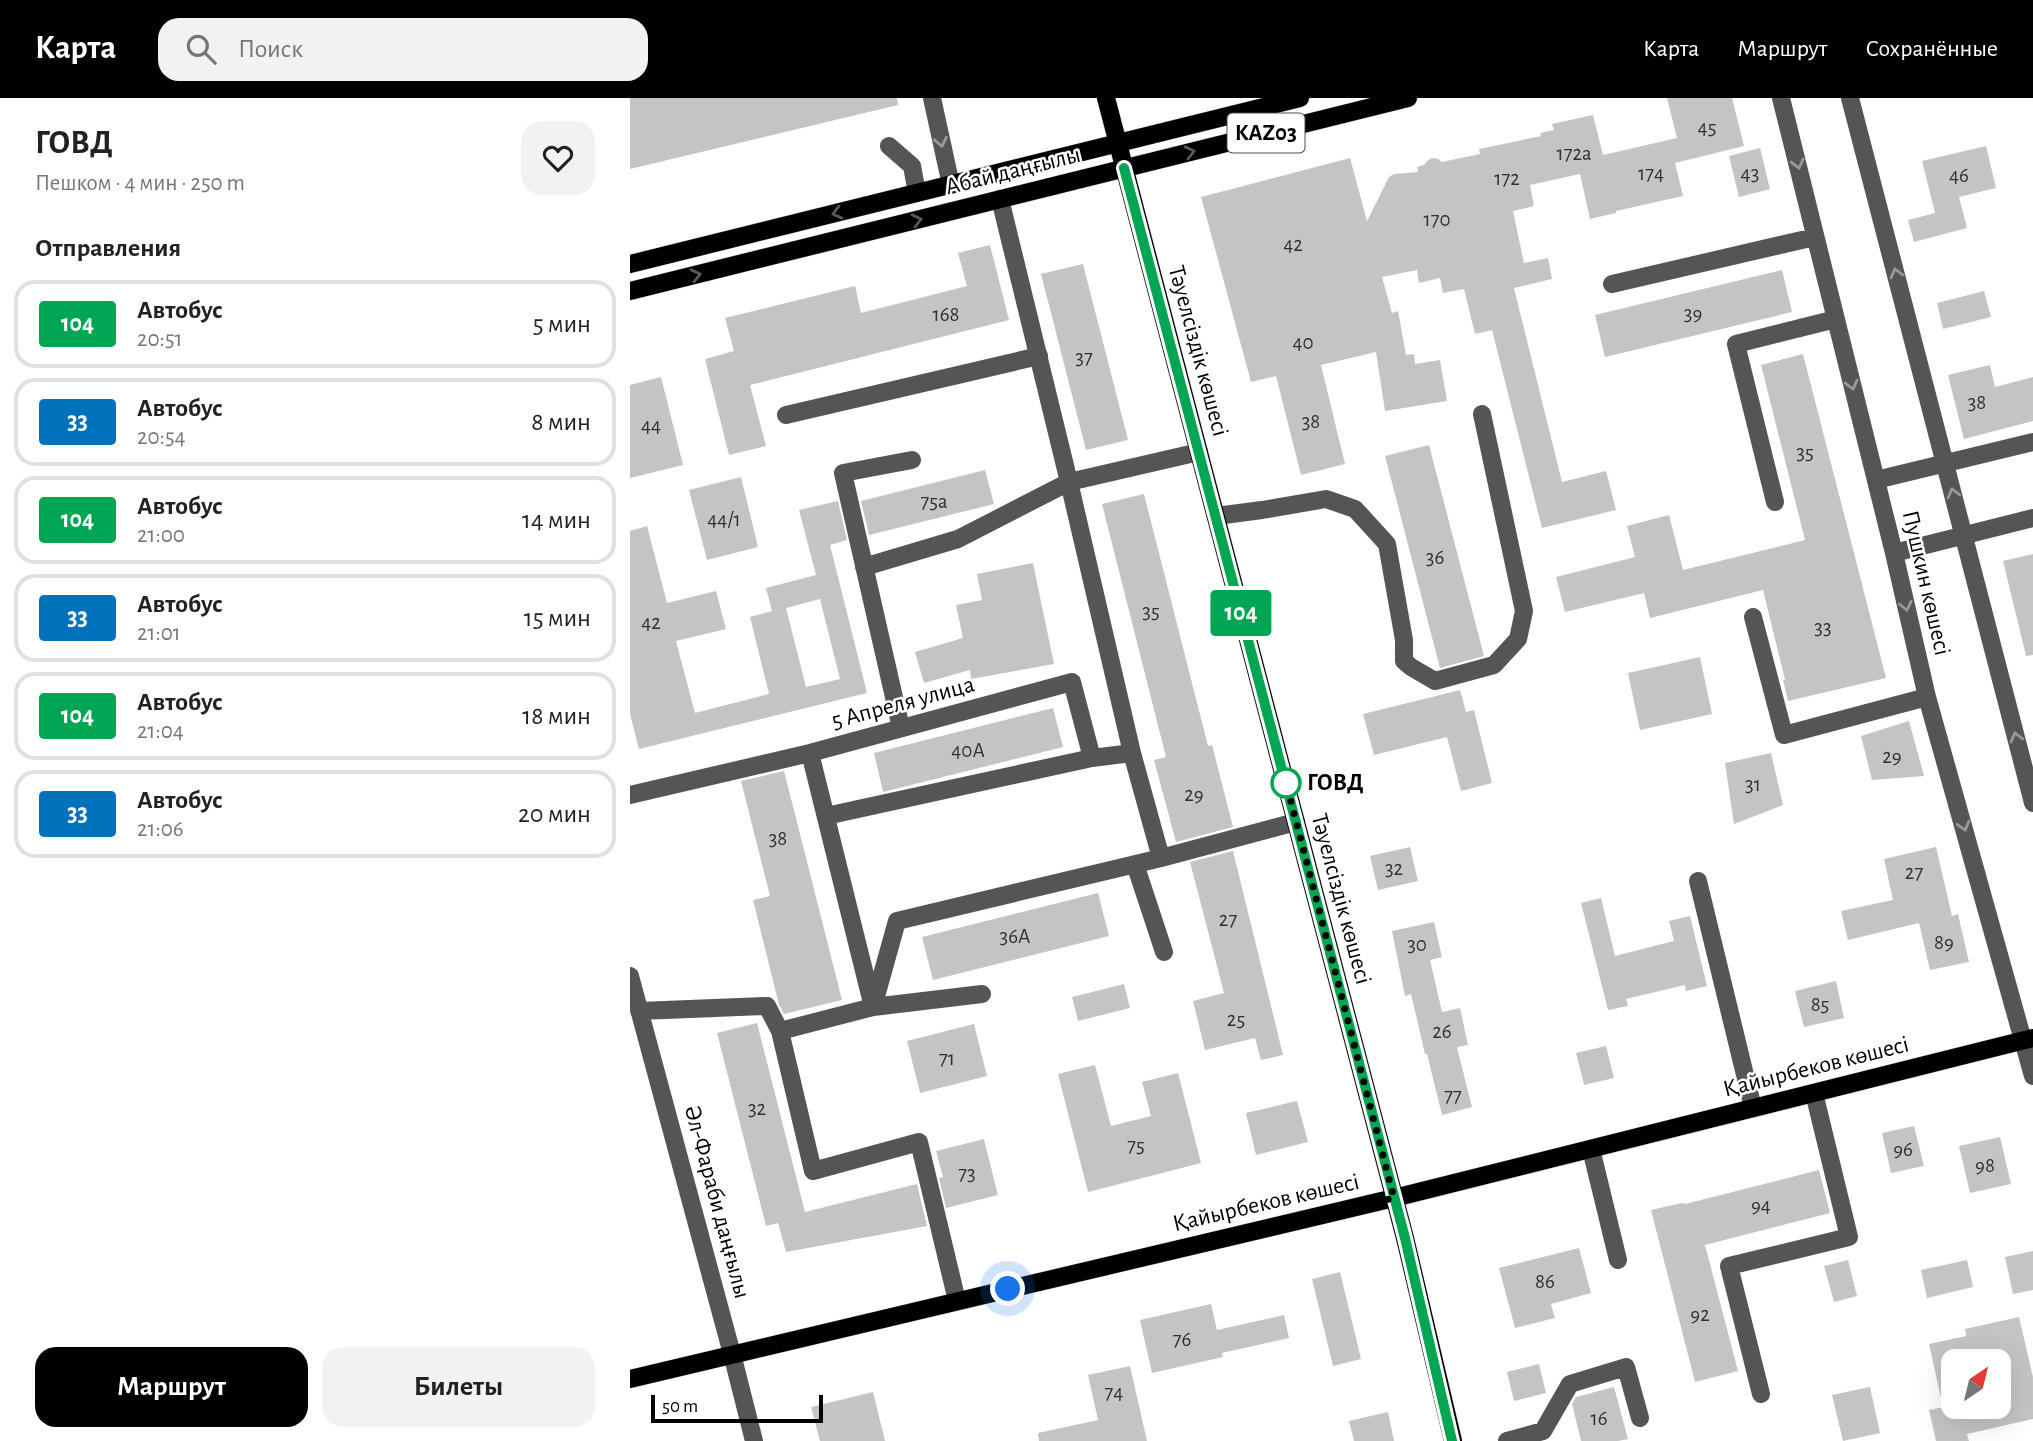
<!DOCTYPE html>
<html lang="ru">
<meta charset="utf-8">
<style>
:root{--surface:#fff;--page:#f2f2f2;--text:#222;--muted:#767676;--line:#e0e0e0;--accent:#000}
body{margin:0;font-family:"Alegreya Sans",sans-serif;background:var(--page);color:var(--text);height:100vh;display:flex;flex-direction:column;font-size:26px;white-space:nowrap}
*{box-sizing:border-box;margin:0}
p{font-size:23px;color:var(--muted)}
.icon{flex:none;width:38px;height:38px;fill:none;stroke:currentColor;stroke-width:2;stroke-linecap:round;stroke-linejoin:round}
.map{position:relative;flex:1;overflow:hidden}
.details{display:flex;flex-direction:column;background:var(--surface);width:630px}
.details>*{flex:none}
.badge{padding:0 14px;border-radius:5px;font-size:24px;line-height:46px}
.needle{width:46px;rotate:35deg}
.tools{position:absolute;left:1311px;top:1251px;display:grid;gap:14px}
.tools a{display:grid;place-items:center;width:70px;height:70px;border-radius:14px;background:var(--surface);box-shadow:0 7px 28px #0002;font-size:35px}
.scale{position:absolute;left:21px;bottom:18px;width:172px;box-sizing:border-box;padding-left:7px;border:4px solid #000;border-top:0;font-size:19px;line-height:24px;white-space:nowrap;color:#000;-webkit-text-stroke:5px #fff;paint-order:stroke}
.you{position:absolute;width:35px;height:35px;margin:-18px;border:5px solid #fff;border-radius:50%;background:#1a73e8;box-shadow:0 0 0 10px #1a73e833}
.map>.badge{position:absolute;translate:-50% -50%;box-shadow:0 0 0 4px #fff}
h2{padding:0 35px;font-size:26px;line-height:63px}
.round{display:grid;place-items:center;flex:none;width:74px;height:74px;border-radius:21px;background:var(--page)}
.head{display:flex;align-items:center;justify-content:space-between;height:119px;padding:0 35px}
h1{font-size:33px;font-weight:700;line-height:52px}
.cta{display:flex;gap:14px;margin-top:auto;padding:14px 35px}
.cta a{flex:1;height:80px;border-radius:21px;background:var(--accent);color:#fff;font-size:28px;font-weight:700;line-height:80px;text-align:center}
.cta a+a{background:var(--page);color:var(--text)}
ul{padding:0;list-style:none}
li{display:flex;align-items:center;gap:21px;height:88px;margin:0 14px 10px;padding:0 21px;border:4px solid var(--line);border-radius:21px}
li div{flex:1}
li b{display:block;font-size:26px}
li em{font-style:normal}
li .badge{min-width:77px;font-weight:700;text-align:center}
header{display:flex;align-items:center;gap:42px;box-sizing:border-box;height:98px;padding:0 35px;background:var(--accent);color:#fff}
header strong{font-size:33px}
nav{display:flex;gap:38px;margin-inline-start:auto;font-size:24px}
.search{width:490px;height:63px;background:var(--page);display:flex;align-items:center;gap:18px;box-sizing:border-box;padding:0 24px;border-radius:21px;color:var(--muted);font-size:26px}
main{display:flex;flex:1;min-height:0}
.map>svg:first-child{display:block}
.building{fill:#c4c4c4;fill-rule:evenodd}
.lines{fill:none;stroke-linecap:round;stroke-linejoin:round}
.major-casing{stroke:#dbdbdb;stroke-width:19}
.minor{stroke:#555;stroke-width:18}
.major{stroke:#000;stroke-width:18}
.oneway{stroke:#999}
.oneway2{stroke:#595959}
.line-casing{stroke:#fff;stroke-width:16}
.line{stroke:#00a651;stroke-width:10}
.walk{stroke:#000;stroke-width:7;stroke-dasharray:0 12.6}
.stop-dot{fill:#fff;stroke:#00a651;stroke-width:3.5}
.labels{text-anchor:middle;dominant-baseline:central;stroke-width:5;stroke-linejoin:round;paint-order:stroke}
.number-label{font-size:21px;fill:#313131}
.shield{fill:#fff;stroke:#4c4c4c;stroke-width:2}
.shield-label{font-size:23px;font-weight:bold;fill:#000}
.street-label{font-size:24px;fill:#000;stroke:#fff}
.stop-label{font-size:24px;font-weight:bold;fill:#000;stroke:#fff;text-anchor:start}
</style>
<header>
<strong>Карта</strong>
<div class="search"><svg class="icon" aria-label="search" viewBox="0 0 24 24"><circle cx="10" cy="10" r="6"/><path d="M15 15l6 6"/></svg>Поиск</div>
<nav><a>Карта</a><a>Маршрут</a><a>Сохранённые</a></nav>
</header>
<main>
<section class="details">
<div class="head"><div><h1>ГОВД</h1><p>Пешком · 4 мин · 250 m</p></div><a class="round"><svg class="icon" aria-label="heart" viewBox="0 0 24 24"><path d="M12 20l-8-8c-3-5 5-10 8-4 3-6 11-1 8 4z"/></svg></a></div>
<h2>Отправления</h2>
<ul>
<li><span class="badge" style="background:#00a651;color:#fff">104</span><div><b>Автобус</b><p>20:51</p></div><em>5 мин</em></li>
<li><span class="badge" style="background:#0072bc;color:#fff">33</span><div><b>Автобус</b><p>20:54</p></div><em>8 мин</em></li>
<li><span class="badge" style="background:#00a651;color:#fff">104</span><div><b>Автобус</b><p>21:00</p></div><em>14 мин</em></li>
<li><span class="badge" style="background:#0072bc;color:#fff">33</span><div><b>Автобус</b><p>21:01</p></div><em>15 мин</em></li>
<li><span class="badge" style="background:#00a651;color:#fff">104</span><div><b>Автобус</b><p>21:04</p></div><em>18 мин</em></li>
<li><span class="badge" style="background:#0072bc;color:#fff">33</span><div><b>Автобус</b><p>21:06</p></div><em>20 мин</em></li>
</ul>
<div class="cta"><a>Маршрут</a><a>Билеты</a></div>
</section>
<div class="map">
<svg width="1403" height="1343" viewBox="0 0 1403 1343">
<rect width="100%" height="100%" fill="#fff"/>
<path class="building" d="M0,0H267L268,7L0,71Z
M1037,0H1102L1114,48L1045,65L1053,98L986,113V115L960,121L950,76L900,87L904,108L883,113L894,165L918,160L922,181L884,190L932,384L976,373L986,412L912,430L862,232L845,236L834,191L813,195L810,180L789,185L787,172L752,179L762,215L768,213L776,257L784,256L785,266L810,262L817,303L755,313L746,254L691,267L715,366L671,377L646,278L621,284L571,99L720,60L737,123L759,79L764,76L788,74L787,69L794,67L797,63L802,60L808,61L812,64L850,56L849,51L911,38L910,35L924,32L922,26L963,17L973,57L1047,40Z
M1356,48L1366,90L1329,99L1337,130L1284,144L1278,122L1305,115L1292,63Z
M1130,50L1140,91L1109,99L1099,58Z
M360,147L379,222L120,287L136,348L99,357L75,261L104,253L95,220L225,188L231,215L337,188L328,155Z
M453,166L498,342L456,352L411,176Z
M1152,172L1162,214L975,259L965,217Z
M1354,193L1361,219L1313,231L1307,205Z
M1173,256L1256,580L1158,603L1153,582H1155L1133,492L1020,520L1014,495L935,514L926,479L1005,459L997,428L1039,417L1053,472L1175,442L1131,267Z
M1360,267L1365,289L1403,279V323L1334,341L1318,277Z
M31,279L53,367L0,380V287Z
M799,347L854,558L810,570L755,358Z
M355,372L364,406L239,437L231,403Z
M111,379L128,449L77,462L59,392Z
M514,396L578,648L582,647L603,729L546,744L524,662L536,659L472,406Z
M208,403L217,442L200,447L237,595L9,651L0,616V433L17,428L37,505L86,493L96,531L46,543L65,615L139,596L120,519L142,513L136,490L186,477L169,412ZM190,501L210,581L176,589L156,510Z
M1403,456V557L1396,558L1373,463Z
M403,465L424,566L341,581L340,572L294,585L285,554L333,540L326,507L352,502L347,476Z
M1070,559L1082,616L1010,632L998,575Z
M830,592L836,614L844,612L862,685L831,693L817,639L744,657L733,616Z
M423,610L433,649L253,694L244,655Z
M1279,623L1294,678L1242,682L1231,638Z
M1141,655L1153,707L1104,726L1095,665Z
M154,673L212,902L154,916L149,907L123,802L140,798L111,683Z
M780,749L788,783L748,792L740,758Z
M1306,749L1322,818L1328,816L1339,864L1300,872L1289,825L1218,842L1211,813L1263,802L1254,761Z
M603,753L653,957L631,962L625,940L575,952L563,903L594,895L560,764Z
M468,795L479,838L303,882L292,839Z
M971,800L985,858L1044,843L1039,823L1060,818L1077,888L1056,893L1055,887L996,901L998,908L978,912L951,805Z
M804,824L812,859L800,862L812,914L830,910L838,947L827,949L842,1009L812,1017L797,956H795L781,896L775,898L762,833Z
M1206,883L1214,920L1174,929L1165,893Z
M494,886L500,910L448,923L442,899Z
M127,925L175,1114L287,1086L297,1128L156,1154L148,1125L136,1128L87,935Z
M344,926L357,978L290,995L277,943Z
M976,948L984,980L954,987L946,955Z
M465,967L481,1028L521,1018L512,984L548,975L571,1065L458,1094L428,976Z
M667,1003L678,1044L626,1057L616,1015Z
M1284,1028L1294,1068L1261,1075L1252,1035Z
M1370,1039L1381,1086L1340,1095L1329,1048Z
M354,1041L368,1097L316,1110L309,1080L313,1079L306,1053Z
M1189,1072L1200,1115L1075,1147L1108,1273L1065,1284L1021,1112L1052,1105L1055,1106Z
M949,1150L961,1195L921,1206L925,1220L885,1230L869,1170Z
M1403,1153V1192L1383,1196L1375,1159Z
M1218,1162L1227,1198L1204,1204L1194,1168Z
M1337,1162L1343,1189L1297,1200L1291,1172Z
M710,1174L731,1261L703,1268L682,1181Z
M581,1206L587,1232L654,1217L659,1240L592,1255L593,1259L522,1275L510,1222Z
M1389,1219L1403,1279V1321L1337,1336L1339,1343H1306L1299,1312L1313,1309L1299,1246L1336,1238L1335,1231ZM1323,1264H1368V1309H1323Z
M909,1266L916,1295L884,1303L877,1274Z
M500,1268L517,1343H409L408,1335L468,1322L458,1277Z
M984,1289L998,1341L988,1343H951L942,1306L946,1299Z
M1240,1289L1250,1335L1213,1343L1202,1297Z
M243,1294L255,1343H190L181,1309Z
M758,1314L764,1343H724L719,1323Z"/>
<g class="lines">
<g class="major-casing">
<path id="major" d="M476,0L775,1140L823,1343
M0,166L670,0
M0,193L778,0
M0,1281L764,1100L1403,940"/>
</g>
<path class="minor" d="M302,0L321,87
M1151,0L1264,455L1297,599L1403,978
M1220,0L1403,705
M259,48L282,68L287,95
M370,101L439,384L502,655L531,760
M982,186L1185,139
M156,317L409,258
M1246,382L1403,344
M1145,404L1106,246L1206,221
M586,418L632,412L696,401L725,411L757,446L774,542V563L781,569L805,583L864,567L888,541L894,513L852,316
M1264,455L1403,420
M234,469L328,441L439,384L569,354
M1123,519L1154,637L1297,599
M271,630L213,375L282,362
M0,697L180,655L442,584L462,660L502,655
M196,718L462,660
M505,766L534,854
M1068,783L1123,1010
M0,878L102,1256L124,1343
M352,896L243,909L267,823L531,760L666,724
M9,913L137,908L150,933L243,909L180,655
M150,933L183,1073L289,1044L327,1203
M961,1051L988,1162
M1131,1296L1099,1168L1219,1139L1184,995
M877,1343L913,1333L940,1286L996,1269L1010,1320"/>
<use href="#major" class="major"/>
</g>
<defs><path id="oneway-chevron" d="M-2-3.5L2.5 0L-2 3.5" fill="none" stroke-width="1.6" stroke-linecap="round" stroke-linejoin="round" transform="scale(1.75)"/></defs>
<g class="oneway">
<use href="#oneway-chevron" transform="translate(311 44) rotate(78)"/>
<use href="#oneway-chevron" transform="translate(1168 66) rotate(76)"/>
<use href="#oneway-chevron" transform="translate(1266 175) rotate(-105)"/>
<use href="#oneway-chevron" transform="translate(1222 287) rotate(76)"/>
<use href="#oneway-chevron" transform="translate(1323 395) rotate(-105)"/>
<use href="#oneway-chevron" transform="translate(1276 508) rotate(77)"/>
<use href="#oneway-chevron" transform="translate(1386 639) rotate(-105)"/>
<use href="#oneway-chevron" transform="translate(1334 728) rotate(74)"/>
</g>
<g class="oneway2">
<use href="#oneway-chevron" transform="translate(560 54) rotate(-14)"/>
<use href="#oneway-chevron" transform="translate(207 115) rotate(166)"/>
<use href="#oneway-chevron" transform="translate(287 122) rotate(-14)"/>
<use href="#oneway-chevron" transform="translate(66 177) rotate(-14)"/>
</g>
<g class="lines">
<g class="line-casing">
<path id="line" d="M494,70L775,1140L822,1343"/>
</g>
<use href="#line" class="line"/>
<path class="walk" d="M378,1191L764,1100L654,677L656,685"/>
</g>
<circle class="stop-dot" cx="656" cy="685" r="14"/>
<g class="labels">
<g class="number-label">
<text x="1077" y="29">45</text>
<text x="944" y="55">172а</text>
<text x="1021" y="75">174</text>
<text x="1120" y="75">43</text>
<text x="1329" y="77">46</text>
<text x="877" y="80">172</text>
<text x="807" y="121">170</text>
<text x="663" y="146">42</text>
<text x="1063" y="215">39</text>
<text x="316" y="216">168</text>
<text x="673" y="244">40</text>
<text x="454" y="259">37</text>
<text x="1347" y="304">38</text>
<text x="681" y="323">38</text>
<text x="21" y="327">44</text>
<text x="1175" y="354">35</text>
<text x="304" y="403">75а</text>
<text x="94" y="421">44/1</text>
<text x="805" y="459">36</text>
<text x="521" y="513">35</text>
<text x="21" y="524">42</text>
<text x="1193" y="529">33</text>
<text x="338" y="652">40А</text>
<text x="1262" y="658">29</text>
<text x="1123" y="686">31</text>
<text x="564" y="696">29</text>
<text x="148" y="740">38</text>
<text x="764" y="770">32</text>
<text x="1284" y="774">27</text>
<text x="598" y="821">27</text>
<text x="385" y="838">36А</text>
<text x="1314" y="844">89</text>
<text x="787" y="846">30</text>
<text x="1190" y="906">85</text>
<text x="606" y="921">25</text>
<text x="812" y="933">26</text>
<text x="317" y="960">71</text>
<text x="823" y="997">77</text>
<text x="127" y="1010">32</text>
<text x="506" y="1047">75</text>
<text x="1273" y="1051">96</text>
<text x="1355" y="1067">98</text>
<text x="337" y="1075">73</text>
<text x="1131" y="1107">94</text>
<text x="915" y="1183">86</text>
<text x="1070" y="1216">92</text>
<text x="552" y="1241">76</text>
<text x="484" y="1294">74</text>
<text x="969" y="1320">16</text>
</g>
<rect class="shield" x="597.5" y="15.5" width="77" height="39" rx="5"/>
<g class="shield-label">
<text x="636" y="35">KАZ03</text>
</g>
<g class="street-label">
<text transform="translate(383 73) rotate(-14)">Абай даңғылы</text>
<text transform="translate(568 253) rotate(75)">Тәуелсіздік көшесі</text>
<text transform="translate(1296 485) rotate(77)">Пушкин көшесі</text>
<text transform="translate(273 605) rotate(-15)">5 Апреля улица</text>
<text transform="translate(711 801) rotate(75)">Тәуелсіздік көшесі</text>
<text transform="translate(1186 969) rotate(-14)">Қайырбеков көшесі</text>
<text transform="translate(87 1104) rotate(75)">Әл-Фараби даңғылы</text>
<text transform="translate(636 1105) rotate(-13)">Қайырбеков көшесі</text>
</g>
<g class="stop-label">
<text x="677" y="685">ГОВД</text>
</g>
</g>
</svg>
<div class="tools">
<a><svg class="needle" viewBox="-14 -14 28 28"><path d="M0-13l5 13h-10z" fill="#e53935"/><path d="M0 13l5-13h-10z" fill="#767676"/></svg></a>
</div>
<div class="scale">50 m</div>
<div class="you" style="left:378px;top:1191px"></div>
<b class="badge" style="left:611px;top:515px;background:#00a651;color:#fff">104</b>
</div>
</main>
